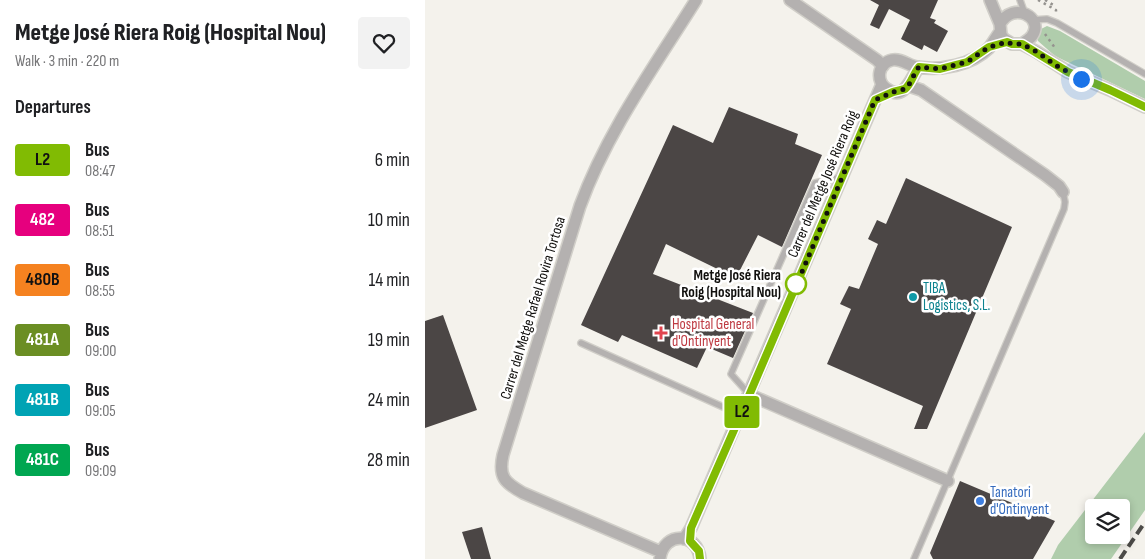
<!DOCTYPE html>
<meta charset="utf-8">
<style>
:root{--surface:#fff;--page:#f2f2f2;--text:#202124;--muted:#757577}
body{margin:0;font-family:"Sofia Sans Condensed",sans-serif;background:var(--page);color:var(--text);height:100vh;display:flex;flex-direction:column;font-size:19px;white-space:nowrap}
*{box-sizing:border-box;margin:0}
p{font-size:16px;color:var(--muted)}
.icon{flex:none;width:28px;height:28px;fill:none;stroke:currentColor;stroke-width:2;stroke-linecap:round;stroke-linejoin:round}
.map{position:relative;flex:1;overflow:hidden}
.drawer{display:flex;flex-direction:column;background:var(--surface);width:425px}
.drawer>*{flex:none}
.badge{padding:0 10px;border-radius:4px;font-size:18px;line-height:32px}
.buttons{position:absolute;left:660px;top:499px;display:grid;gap:10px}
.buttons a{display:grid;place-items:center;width:45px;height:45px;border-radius:5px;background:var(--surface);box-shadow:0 2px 8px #0003;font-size:25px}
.you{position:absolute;width:25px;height:25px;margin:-12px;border:4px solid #fff;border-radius:50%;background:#1a73e8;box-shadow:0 0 0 8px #1a73e833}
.map>.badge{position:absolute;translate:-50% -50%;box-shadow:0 0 0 2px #fff}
h2{padding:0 15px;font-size:19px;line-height:45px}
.round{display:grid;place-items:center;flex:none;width:52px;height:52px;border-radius:5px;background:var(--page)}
.head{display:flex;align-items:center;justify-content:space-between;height:85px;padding:0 15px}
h1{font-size:24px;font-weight:800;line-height:38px}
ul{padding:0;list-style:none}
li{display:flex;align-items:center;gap:15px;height:60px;padding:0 15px}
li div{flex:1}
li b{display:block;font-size:19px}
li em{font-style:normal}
li .badge{min-width:55px;font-weight:700;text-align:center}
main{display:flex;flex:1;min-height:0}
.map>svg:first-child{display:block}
.green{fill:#b0cdac;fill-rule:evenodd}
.building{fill:#4b4645}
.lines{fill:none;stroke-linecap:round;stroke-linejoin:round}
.lane-casing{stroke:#d0cec8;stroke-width:8}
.street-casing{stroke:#d0cec8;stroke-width:14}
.path{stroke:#94928e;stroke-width:2.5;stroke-dasharray:2.5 4;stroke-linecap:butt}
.lane{stroke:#b4b1b0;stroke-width:5.5}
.street{stroke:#b4b1b0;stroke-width:11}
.rail{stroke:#4d4c49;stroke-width:4;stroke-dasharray:10 5;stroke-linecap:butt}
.line-casing{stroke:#fff;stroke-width:11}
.line{stroke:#81bb03;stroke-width:8}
.walk{stroke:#100f0d;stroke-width:5;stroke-dasharray:0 9}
.stop-dot{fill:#fff;stroke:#81bb03;stroke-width:2.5}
.culture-dot{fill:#0f9aa8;stroke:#fff;stroke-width:2}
.health-dot{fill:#e0444e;stroke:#fff;stroke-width:2}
.shop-dot{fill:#3f7fe0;stroke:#fff;stroke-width:2}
.labels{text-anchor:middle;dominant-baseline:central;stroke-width:5;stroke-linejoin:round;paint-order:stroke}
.street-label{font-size:15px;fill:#100f0d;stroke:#fff}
.stop-label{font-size:15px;font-weight:bold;fill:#100f0d;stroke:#fff;text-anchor:end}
.culture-label{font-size:15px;fill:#0d838f;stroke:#fff;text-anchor:start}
.health-label{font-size:15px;fill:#be3a42;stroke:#fff;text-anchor:start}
.shop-label{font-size:15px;fill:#366cbe;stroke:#fff;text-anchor:start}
</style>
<main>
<section class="drawer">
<div class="head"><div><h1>Metge José Riera Roig (Hospital Nou)</h1><p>Walk · 3 min · 220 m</p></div><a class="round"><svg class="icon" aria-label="heart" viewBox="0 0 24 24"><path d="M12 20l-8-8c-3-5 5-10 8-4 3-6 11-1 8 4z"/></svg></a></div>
<h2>Departures</h2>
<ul>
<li><span class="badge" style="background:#81bb03;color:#111">L2</span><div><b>Bus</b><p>08:47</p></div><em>6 min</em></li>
<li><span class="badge" style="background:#e6007e;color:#fff">482</span><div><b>Bus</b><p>08:51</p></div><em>10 min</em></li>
<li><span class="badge" style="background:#f58220;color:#111">480B</span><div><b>Bus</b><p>08:55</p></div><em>14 min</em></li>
<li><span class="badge" style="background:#6b8e23;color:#fff">481A</span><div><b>Bus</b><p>09:00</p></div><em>19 min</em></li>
<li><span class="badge" style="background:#00a3b4;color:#fff">481B</span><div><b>Bus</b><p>09:05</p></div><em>24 min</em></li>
<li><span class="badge" style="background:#00a651;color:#fff">481C</span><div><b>Bus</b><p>09:09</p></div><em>28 min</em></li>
</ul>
</section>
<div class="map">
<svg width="720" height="559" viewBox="0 0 720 559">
<rect width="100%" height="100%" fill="#f4f2ec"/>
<path class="green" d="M622,26L635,31L720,81V99L630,56L613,41L612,31Z
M720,432V510L686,559H626L633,545ZM669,508H696V535H669Z"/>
<path class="building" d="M445,0H513L505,18L511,20L509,23L523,31L512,52L499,45L497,50L476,39L485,20L464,9L454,29L445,25L454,5Z
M304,107L373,134L370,144L397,155L357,247L333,235L311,278L241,244L228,274L328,313L308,358L282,347L272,368L197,335L193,342L156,325L248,125L288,143Z
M481,178L587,227L502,429H489L498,406L402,364L426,309L415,304L424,286L434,289L453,244L443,239L452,220L461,224Z
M18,315L52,410L0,428V321Z
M535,481L630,521L608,559H508L505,553Z
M57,527L66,559H46L37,532Z"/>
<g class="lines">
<g class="lane-casing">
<path id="lane" d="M595,0L599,11
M608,20L622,19L632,23L720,74
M156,343L316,415
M324,394L306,374L390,183L417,177
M489,559L639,209L640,202L638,192"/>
</g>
<g class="street-casing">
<path id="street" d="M365,0L452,60L458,66
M565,0L575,24L576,35L579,39L587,44H597L612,52L643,72L685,90L720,107
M575,24C588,0 620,18 607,36C605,39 601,41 597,44
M494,67C486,77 480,102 462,89C450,81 453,63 467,60C476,58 484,66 492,67C516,71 547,65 564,48C568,43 571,37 575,32
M484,86L496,90L620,175L634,186L638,192
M325,395L523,481
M259,539L266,528L457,84
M236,552L98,493C80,483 73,477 78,455L155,206C182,132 229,67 271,0
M235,558C239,531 273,532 275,559"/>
</g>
<path class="path" d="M613,0L631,10V14
M620,0L630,6
M620,34L630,48"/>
<use href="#lane" class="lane"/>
<use href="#street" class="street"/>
<path class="rail" d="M695,559L720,522"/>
</g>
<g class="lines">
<g class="line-casing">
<path id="line" d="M275,559L274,551L265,541L266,528L320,405L450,100L468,92L480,89C487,83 488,74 494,67L515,69L542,62L564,47L582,42L587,44H597L643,72L685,90L720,107"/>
</g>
<use href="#line" class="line"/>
<path class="walk" d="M371,284V286L450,100L468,92L480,89C487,83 488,74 494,67L515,69L542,62L564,47L582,42L587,44H597L612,52L632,66L656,79"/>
</g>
<circle class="stop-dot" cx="371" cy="284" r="10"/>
<circle class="culture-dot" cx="488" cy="297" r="5"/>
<path class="health-dot" d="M233.5 325.5h5v5h5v5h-5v5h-5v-5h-5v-5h5z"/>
<circle class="shop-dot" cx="555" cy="501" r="5"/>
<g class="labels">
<g class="street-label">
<text transform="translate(398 184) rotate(-67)">Carrer del Metge José Riera Roig</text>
<text transform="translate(108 308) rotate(-73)">Carrer del Metge Rafael Rovira Tortosa</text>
</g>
<g class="stop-label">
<text x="356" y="275">Metge José Riera<tspan x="356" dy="17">Roig (Hospital Nou)</tspan></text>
</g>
<g class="culture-label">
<text x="498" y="288">TIBA<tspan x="498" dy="17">Logistics, S.L.</tspan></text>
</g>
<g class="health-label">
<text x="247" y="324">Hospital General<tspan x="247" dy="17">d'Ontinyent</tspan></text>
</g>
<g class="shop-label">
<text x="565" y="492">Tanatori<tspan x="565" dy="17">d'Ontinyent</tspan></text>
</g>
</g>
</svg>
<div class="buttons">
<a><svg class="icon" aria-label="layers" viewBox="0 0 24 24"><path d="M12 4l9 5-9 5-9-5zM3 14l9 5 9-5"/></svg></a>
</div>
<div class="you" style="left:656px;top:79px"></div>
<b class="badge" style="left:317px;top:412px;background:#81bb03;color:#111">L2</b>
</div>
</main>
